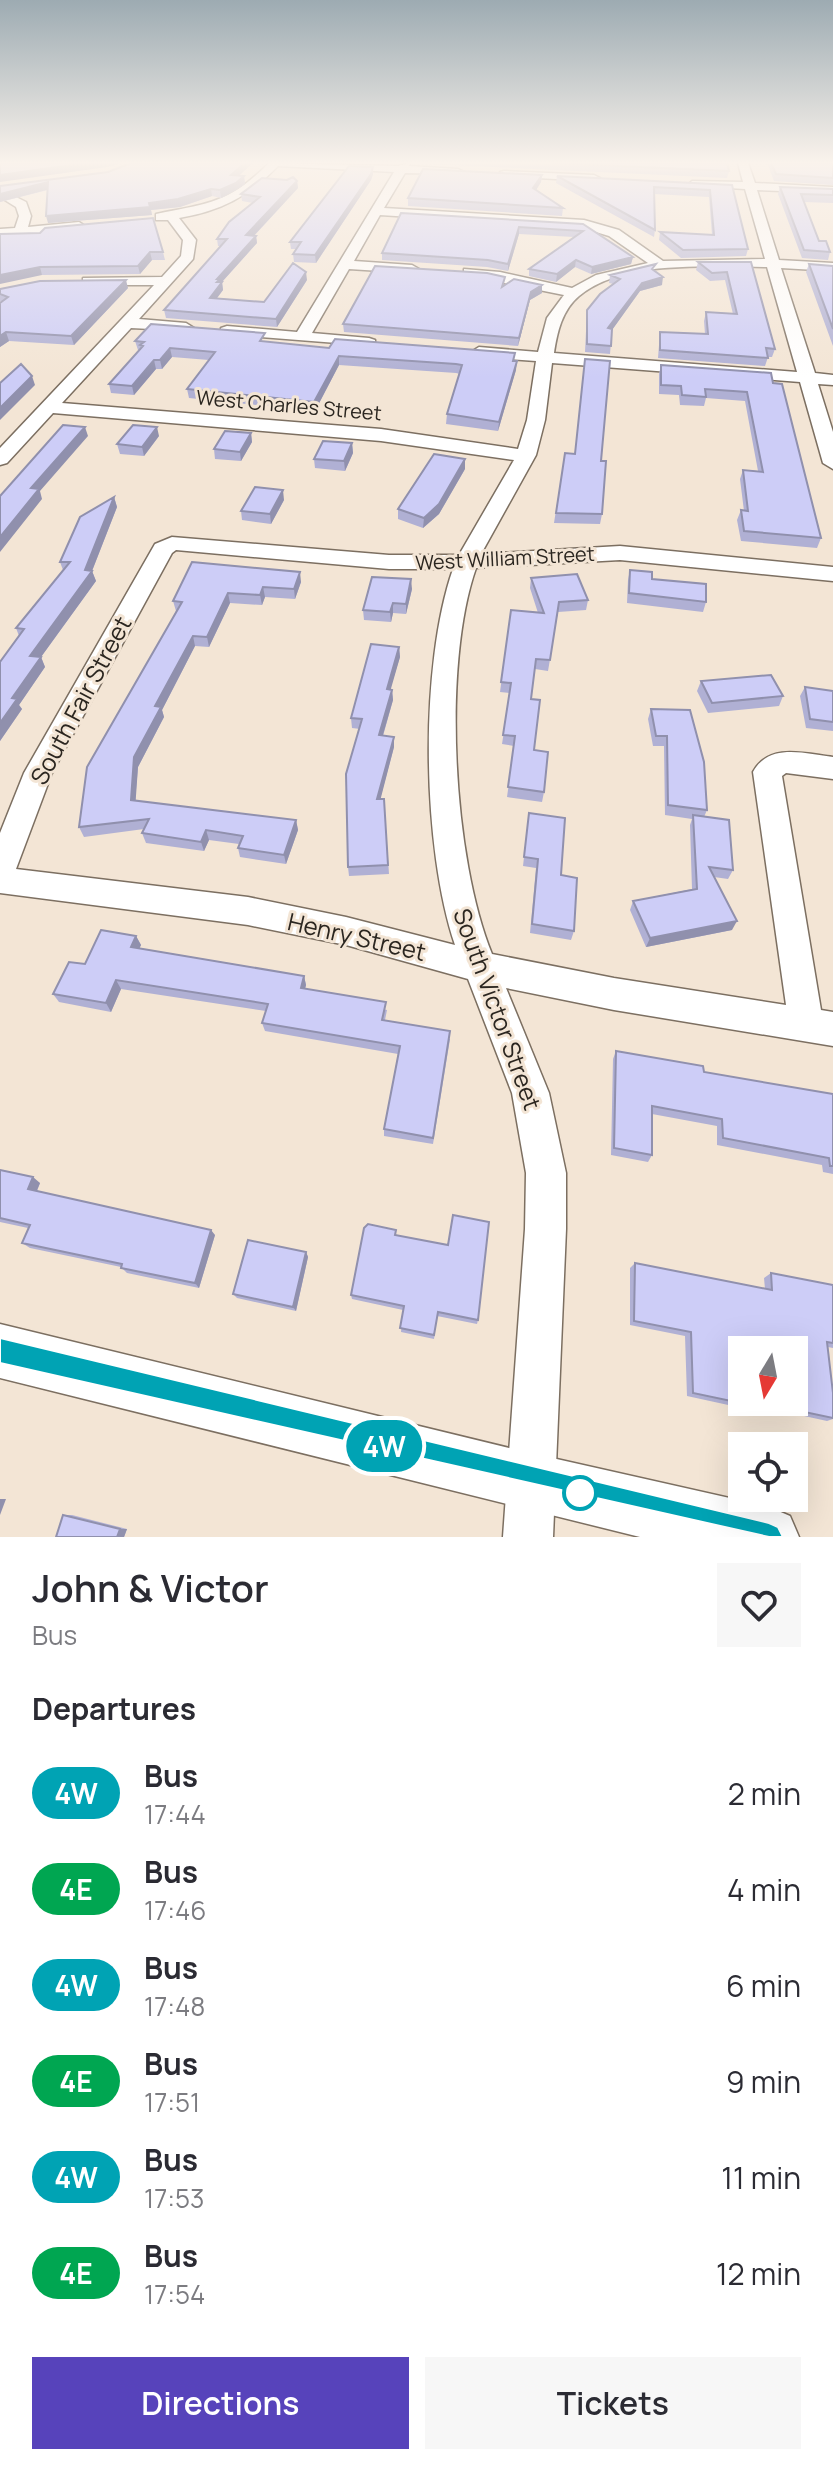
<!DOCTYPE html>
<style>
:root{--surface:#fff;--page:#f7f7f7;--text:#2b2b33;--muted:#7c7c81;--accent:#5743bb}
body{margin:0;font-family:Manrope,sans-serif;background:var(--page);color:var(--text);height:100vh;display:flex;flex-direction:column;font-size:30px;white-space:nowrap}
*{box-sizing:border-box;margin:0}
p{font-size:26px;color:var(--muted)}
.icon{flex:none;width:44px;height:44px;fill:none;stroke:currentColor;stroke-width:2;stroke-linecap:round;stroke-linejoin:round}
.map{position:relative;height:1537px;overflow:hidden}
.side{display:flex;flex-direction:column;background:var(--surface);flex:1}
.side>*{flex:none}
.badge{padding:0 16px;border-radius:26px;font-size:28px;line-height:52px}
.needle{width:52px;rotate:190deg}
.buttons{position:absolute;left:728px;top:1336px;display:grid;gap:16px}
.buttons a{display:grid;place-items:center;width:80px;height:80px;border-radius:0px;background:var(--surface);box-shadow:0 8px 32px #0002;font-size:40px}
.map>.badge{position:absolute;translate:-50% -50%;box-shadow:0 0 0 4px #fff}
h2{padding:0 32px;font-size:30px;line-height:72px}
.round{display:grid;place-items:center;flex:none;width:84px;height:84px;border-radius:0px;background:var(--page)}
.headline{display:flex;align-items:center;justify-content:space-between;height:136px;padding:0 32px}
h1{font-size:38px;font-weight:600;line-height:60px}
.action{display:flex;gap:16px;margin-top:auto;padding:16px 32px}
.action a{flex:1;height:92px;border-radius:0px;background:var(--accent);color:#fff;font-size:32px;font-weight:600;line-height:92px;text-align:center}
.action a+a{background:var(--page);color:var(--text)}
ul{padding:0;list-style:none}
li{display:flex;align-items:center;gap:24px;height:96px;padding:0 32px}
li div{flex:1}
li b{display:block;font-size:30px}
li em{font-style:normal}
li .badge{min-width:88px;font-weight:700;text-align:center}
.map>svg:first-child{display:block}
.lines{fill:none;stroke-linecap:round;stroke-linejoin:round}
.minor-casing{stroke:#7c6f61;stroke-width:3}
.tertiary-casing{stroke:#7c6f61;stroke-width:3}
.minor{fill:#fff;fill-rule:evenodd}
.tertiary{fill:#fff;fill-rule:evenodd}
.wall{fill:#b0b0d4;fill-rule:evenodd}
.shaded-wall{fill:#9090ad}
.building{fill:#cdcdf7;stroke:#9090ad;stroke-width:2}
.line{fill:#00a3b4;stroke:#fff;stroke-width:2}
.stop-dot{fill:#fff;stroke:#00a3b4;stroke-width:4}
.labels{text-anchor:middle;dominant-baseline:central;stroke-width:6;stroke-linejoin:round;paint-order:stroke}
.far-street-label{font-size:20px;fill:#2b2620;stroke:#f3e5d5}
.street-label{font-size:24px;fill:#2b2620;stroke:#f3e5d5}
</style>
<div class="map">
<svg width="833" height="1537" viewBox="0 0 833 1537">
<rect width="100%" height="100%" fill="#f3e5d5"/>
<g class="lines">
<g class="minor-casing">
<path id="minor" d="M269,163L398,166L410,163L409,166L458,169L464,172L462,174L405,173L384,208L584,220L619,230L663,261L765,259L745,189L696,186L690,183L692,181L743,182L738,163H748L755,183L833,187V193L757,190L779,260L833,263V271L781,268L815,373L833,375V385L818,384L833,432V469L823,463L800,382L552,363L545,420L536,455L481,554L620,546L833,567V581L620,560L476,568C442,665 453,859 492,954L614,978L786,1005L753,772C769,742 806,754 833,757V779L786,773L782,776L821,1010L833,1012V1046L614,1010L506,988L549,1093L566,1173V1229L553,1537H503L525,1229L526,1173L512,1093L468,979L346,945L248,925L0,893V833L24,773L155,544L172,537L389,555H459L514,460L381,441L53,413L7,463L0,465V448L154,285H88L83,284V278L162,277L181,256L183,240L168,220H156V214C209,203 228,204 269,163ZM278,166L394,172L297,332L227,326L221,328V334L375,346V340L369,338L312,333L349,269L412,273L419,269L412,265L354,261L380,215L583,228L609,236L648,263L596,275L572,288L500,272L464,269V275L564,295L547,318L538,352L479,347L471,352L479,357L536,361L527,420L518,449L381,429L62,403L131,328L191,331L194,328L186,323L139,319L193,259L196,240L179,218C221,211 249,196 278,166ZM724,266L767,267L797,372L554,353C557,333 562,310 579,296C617,265 678,267 724,266ZM176,550L389,569H453C419,667 422,847 455,945L346,917L248,897L16,869L52,773L172,553Z
M504,171L594,175L600,178L594,181L500,176V172Z
M0,189L26,202L31,216L28,227L79,222L85,226L79,230L0,237V229L15,228L19,216L16,207L0,197Z"/>
</g>
<g class="tertiary-casing">
<path id="tertiary" d="M0,1324L530,1453L769,1507L790,1516L799,1537H640L0,1378Z"/>
</g>
<use href="#minor" class="minor"/>
<use href="#tertiary" class="tertiary"/>
</g>
<path class="wall" d="M429,163H727L729,171L727,178L429,164Z
M767,163H833V185L774,181Z
M373,167V174L371,180L316,263L294,262L293,254L296,249H291L290,242Z
M542,175L541,182L536,190L563,208L562,216L408,206V198Z
M239,176H244L245,184L236,190L221,198L212,196L180,207L151,210L152,215L48,223V190L0,202V186Z
M557,176L732,185L748,249L746,256L681,258L659,240L660,232L712,235L709,197L654,194L655,230L654,237L556,183Z
M297,181L298,188L254,236H256L257,243L222,282L223,290L217,298L264,302L307,280L277,327L166,318L164,310L221,246H218L217,239L253,203L242,201L241,194Z
M780,187L833,189V203L804,202L819,241L830,252L828,260L802,258L778,194Z
M401,213L583,224L633,257L631,264L591,274L575,267L556,282L529,276V269L574,237L519,234L508,271L487,267L382,260V253Z
M0,234L163,252L165,260H152L140,274L42,275Z
M698,262H751L775,349L772,357H768L765,366L658,358L660,332L705,334L704,321L706,312L733,314L725,280L710,281L696,270Z
M809,264L833,266V346L806,272Z
M655,271L662,285L640,291L612,330L610,354L585,352L587,310L613,284L609,283L610,275Z
M542,285V293L530,300L518,346L344,332L343,324L504,286Z
M128,288L74,345L9,341L0,347L1,302L0,301V289Z
M135,341L266,342L329,348L514,361L516,370L498,431L446,424L447,414L460,374L456,373L339,365L315,411L189,398L187,389L209,360L172,357L162,369H156L134,395L111,393L109,384L139,350H138Z
M661,365L773,383L821,538L817,548L741,541L737,520L741,510L744,511L740,479L743,470L758,471L745,401L706,398L704,406L680,405L679,395L659,394V374Z
M251,433L252,442L241,461L215,459L214,449Z
M159,436L144,456L120,454L117,444Z
M352,443L353,453L345,471L315,468L314,459Z
M565,453L601,461L602,514L600,524L554,523Z
M465,469L439,514L423,528L398,519V509Z
M114,497L117,507L92,571L96,581L41,657L45,667L19,705L22,709L0,741V662L19,636L16,628L63,570L60,562Z
M284,500L271,524L242,520L241,511Z
M192,562L301,582L295,599L265,597L262,605L230,603L209,647L195,646L162,710L164,717L138,767L135,801L296,820L298,830L286,864L240,857L238,848L239,844L209,840L204,851L146,843L142,833L144,829L84,837L79,827L176,611L173,601Z
M630,570L706,602L703,612L627,603L628,580Z
M531,578L588,600L586,610L558,612L548,671L535,669L531,699L534,750L544,792L542,802L507,797L514,746L502,744L510,693L500,692L511,610L538,613L530,588Z
M412,589L406,614L393,613L391,622L364,620L363,610Z
M399,647L400,657L390,689L392,690L393,700L383,736L394,747L380,799H384L389,874L349,876L348,867L360,729L352,728L351,718Z
M701,681L783,696L779,706L708,713L697,691Z
M805,687L833,691V731L806,728L800,696Z
M651,709L690,710L707,810L704,817L733,870L728,879L714,877L732,930L646,947L630,910L633,901L692,889L690,825L692,819L665,815L664,746H653L648,719Z
M529,813L561,875L574,931L571,940L530,933L536,868L523,866Z
M136,936L141,945L139,948L304,976L306,985L305,989L387,1010L385,1020L450,1039L433,1144L384,1136V1129L398,1054L265,1031L262,1023L266,1011L121,989L111,1012L59,1002L53,994L85,964Z
M616,1051L704,1072L833,1094V1174L823,1172L822,1165L717,1145V1126L652,1114V1155L648,1162L611,1155L613,1059Z
M0,1170L40,1183L37,1191L215,1235L199,1288L127,1273L121,1267L30,1248L22,1243L28,1228L0,1222Z
M396,1235L478,1320L477,1324L437,1316L434,1339L401,1332L403,1310L352,1299L351,1295Z
M306,1252L308,1257L296,1311L237,1298L233,1294Z
M635,1263L765,1289L764,1278L771,1273L833,1285V1348L828,1347L833,1393V1419L827,1421L750,1404L742,1408L687,1396L685,1336L630,1325V1268ZM742,1350L794,1402H742Z
M63,1515H72L127,1529L124,1537Z"/>
<path class="shaded-wall" d="M86,163H122L107,167L0,182V175Z
M245,163H253L232,182L231,175Z
M373,167V174L371,180L316,263L315,255Z
M542,175L541,182L533,195V188Z
M244,176L245,184L236,190L221,198L220,190Z
M297,181L298,188L247,243L246,235Z
M48,182L50,189L0,202V194Z
M211,189L212,196L180,207L151,210L152,215L48,223L46,216L149,203Z
M519,227V234L508,271V264Z
M256,236L257,243L221,283L222,282L223,290L211,306L210,298L217,279Z
M150,252L152,260L140,274L138,266Z
M633,257L631,264L591,274L592,267Z
M576,260L575,267L556,282L557,274Z
M40,267L42,275L0,284V275Z
M306,272L307,280L277,327L276,319Z
M663,277L662,285L640,291L607,337L608,328L642,283Z
M126,280L128,288L74,345L71,336Z
M542,285V293L530,300L518,346L519,338L531,292Z
M6,332L9,341L0,347V336Z
M170,348L172,357L162,369L160,360Z
M339,356V365L315,411L314,402Z
M154,360L156,369L134,395L132,386Z
M517,361L516,370L498,431L499,422Z
M32,376L35,385L0,420V408Z
M85,427L88,436L40,491L42,499L0,552V537L31,488Z
M157,427L159,436L144,456L142,447Z
M251,433L252,442L241,461L240,452Z
M352,443L353,453L345,471L344,461Z
M465,459V469L439,514L423,528L424,518Z
M283,490L284,500L271,524L270,514Z
M114,497L117,507L92,571L96,581L41,657L45,667L19,705L22,709L0,741V723L30,656L85,570Z
M300,572L301,582L295,599L294,589Z
M411,579L412,589L406,614V604Z
M263,587L265,597L262,605L260,595Z
M228,593L230,603L209,647L207,637Z
M393,603V613L391,622L390,612Z
M193,636L195,646L162,710L164,717L138,767L135,810L131,800L134,757L155,706Z
M399,647L400,657L388,699L387,689Z
M392,690L393,700L380,745L379,735Z
M394,737V747L378,809L377,799Z
M296,820L298,830L286,864L284,855Z
M206,830L209,840L204,851L201,842Z
M737,921L732,930L646,947L650,938Z
M136,936L141,945L136,956L131,947Z
M304,976L306,985L303,996L301,988Z
M116,980L121,989L111,1012L106,1003Z
M33,1177L40,1183L35,1195L28,1189Z
M211,1230L215,1235L199,1288L195,1283Z
M306,1252L308,1257L296,1311L293,1307Z
M0,1499H6L0,1515Z
M120,1529H127L124,1537H117Z"/>
<path class="building" d="M0,163H86L0,175Z
M131,163H245L231,175L244,176L236,183L220,190L211,189L178,199L149,203L150,207L46,216L48,182L0,194V186L108,172Z
M552,163H727L729,171Z
M771,163H833V178L776,174Z
M349,166L373,167L371,174L315,255L293,254L301,242H290Z
M423,169L542,175L533,188L563,208L408,198Z
M557,176L732,185L748,249L683,250L660,232L714,235L710,190L654,187L655,230Z
M293,177L297,181L246,235L256,236L217,279H220L217,282H222L210,298L264,302L293,263L306,272L276,319L164,310L227,239H217L229,222L260,197L241,194L262,178L287,180Z
M780,187L833,189V195L801,194L819,241H826L830,252L804,250Z
M401,213L583,224L633,257L592,267L576,260L557,274L529,269L583,231L519,227L508,264L488,260L382,253Z
M153,218L163,252H150L138,266L40,267L0,275V234L40,233L45,228Z
M698,262H751L775,349L766,348L768,358L660,350V332L708,334L706,312L737,314L727,272L712,273Z
M656,264L652,269L663,277L642,283L608,328L612,329L611,346L587,344V310L600,294L620,279L610,275Z
M809,264L833,266V329Z
M375,266L487,273L505,277L502,287L514,279L542,285L531,292L519,338L343,324Z
M126,280L71,336L6,332L0,336V303L8,297L0,294V289L40,281Z
M151,324L265,333L260,341L329,348L335,339L515,353L513,361H517L499,422L447,414L462,365L456,364L339,356L314,402L187,389L215,352L170,348L160,360H154L132,386L109,384L143,346L140,345L144,342L135,341Z
M585,359L610,361L601,461H606L602,514L556,513L565,453L575,454Z
M21,364L32,376L0,408V383Z
M661,365L771,373L773,383L782,384L821,538L744,531L741,510L748,511L743,470L763,472L747,392L705,389L706,397L682,395L681,386L661,385Z
M63,425L85,427L31,488L39,489L0,537V496Z
M133,425L157,427L142,447L117,444Z
M225,431L251,433L240,452L214,449Z
M323,441L352,443L344,461L314,459Z
M434,454L465,459L439,504L424,518L398,509Z
M255,487L283,490L270,514L241,511Z
M114,497L85,570L92,571L30,656L41,657L12,698L17,699L0,723V662L24,629L16,628L70,562H60L80,517Z
M192,562L300,572L294,589L263,587L260,595L228,593L207,637L193,636L155,706L161,707L134,757L131,800L296,820L284,855L238,848L243,836L206,830L201,842L142,833L149,819L79,827L87,767L182,602L173,601Z
M630,570L652,572V579L706,584V602L629,593Z
M577,574L588,600L559,602L550,660L536,659L531,699L540,700L534,750L548,752L544,792L508,787L515,736L503,735L511,683L501,682L511,610L544,613L531,578Z
M372,577L411,579L406,604L393,603L390,612L363,610Z
M371,644L399,647L387,689L392,690L379,735L394,737L377,799H384L388,865L348,867L346,774L362,719L351,718Z
M771,675L783,696L712,703L701,681Z
M805,687L833,691V722L810,719Z
M651,709L690,710L704,762L707,810L668,805L667,736H656Z
M529,813L565,818L561,875L577,878L574,931L532,924L538,859L524,857Z
M693,815L729,820L733,870L709,867L737,921L650,938L633,901L697,889Z
M101,930L136,936L131,947L304,976L301,988L386,1002L382,1020L450,1031L433,1138L384,1129L400,1046L262,1023L268,1004L116,980L106,1003L53,994L69,962L85,964Z
M616,1051L703,1066L704,1072L833,1094V1166H830L829,1158L723,1138L722,1119L652,1106V1155L614,1148Z
M0,1170L33,1177L28,1189L211,1230L195,1283L121,1268L122,1264L22,1243L30,1225L0,1218Z
M453,1215L489,1222L478,1320L438,1312L434,1335L400,1328L404,1306L351,1295L364,1228L368,1224L396,1230L395,1235L448,1245Z
M248,1240L306,1252L293,1307L233,1294Z
M635,1263L772,1290L771,1273L833,1285V1343L827,1342L833,1393V1418L757,1402H794V1350H742V1402H749L750,1405L693,1393L691,1332L634,1321Z
M63,1515L120,1529L117,1537H56Z"/>
<linearGradient id="sky" x2="0" y2="1"><stop stop-color="#9dabb2"/><stop offset="0.43" stop-color="#faf3ec"/><stop offset="1" stop-color="#faf3ec" stop-opacity="0"/></linearGradient>
<rect width="833" height="378" fill="url(#sky)"/>
<path class="line" d="M0,1338L769,1523L778,1527L783,1537H769L0,1363Z"/>
<circle class="stop-dot" cx="580" cy="1493" r="16"/>
<g class="labels">
<g class="far-street-label">
<text transform="translate(289 405) rotate(5)">West Charles Street</text>
<text transform="translate(505 558) rotate(-3)">West William Street</text>
</g>
<g class="street-label">
<text transform="translate(80 700) rotate(-62)">South Fair Street</text>
<text transform="translate(357 936) rotate(13)">Henry Street</text>
<text transform="translate(498 1009) rotate(70)">South Victor Street</text>
</g>
</g>
</svg>
<div class="buttons">
<a><svg class="needle" viewBox="-14 -14 28 28"><path d="M0-13l5 13h-10z" fill="#e53935"/><path d="M0 13l5-13h-10z" fill="#7c7c81"/></svg></a>
<a><svg class="icon" aria-label="locate" viewBox="0 0 24 24"><circle cx="12" cy="12" r="6"/><path d="M12 2v4M12 18v4M2 12h4M18 12h4"/></svg></a>
</div>
<b class="badge" style="left:384px;top:1446px;background:#00a3b4;color:#fff">4W</b>
</div>
<section class="side">
<div class="headline"><div><h1>John &amp; Victor</h1><p>Bus</p></div><a class="round"><svg class="icon" aria-label="heart" viewBox="0 0 24 24"><path d="M12 20l-8-8c-3-5 5-10 8-4 3-6 11-1 8 4z"/></svg></a></div>
<h2>Departures</h2>
<ul>
<li><span class="badge" style="background:#00a3b4;color:#fff">4W</span><div><b>Bus</b><p>17:44</p></div><em>2 min</em></li>
<li><span class="badge" style="background:#00a651;color:#fff">4E</span><div><b>Bus</b><p>17:46</p></div><em>4 min</em></li>
<li><span class="badge" style="background:#00a3b4;color:#fff">4W</span><div><b>Bus</b><p>17:48</p></div><em>6 min</em></li>
<li><span class="badge" style="background:#00a651;color:#fff">4E</span><div><b>Bus</b><p>17:51</p></div><em>9 min</em></li>
<li><span class="badge" style="background:#00a3b4;color:#fff">4W</span><div><b>Bus</b><p>17:53</p></div><em>11 min</em></li>
<li><span class="badge" style="background:#00a651;color:#fff">4E</span><div><b>Bus</b><p>17:54</p></div><em>12 min</em></li>
</ul>
<div class="action"><a>Directions</a><a>Tickets</a></div>
</section>
